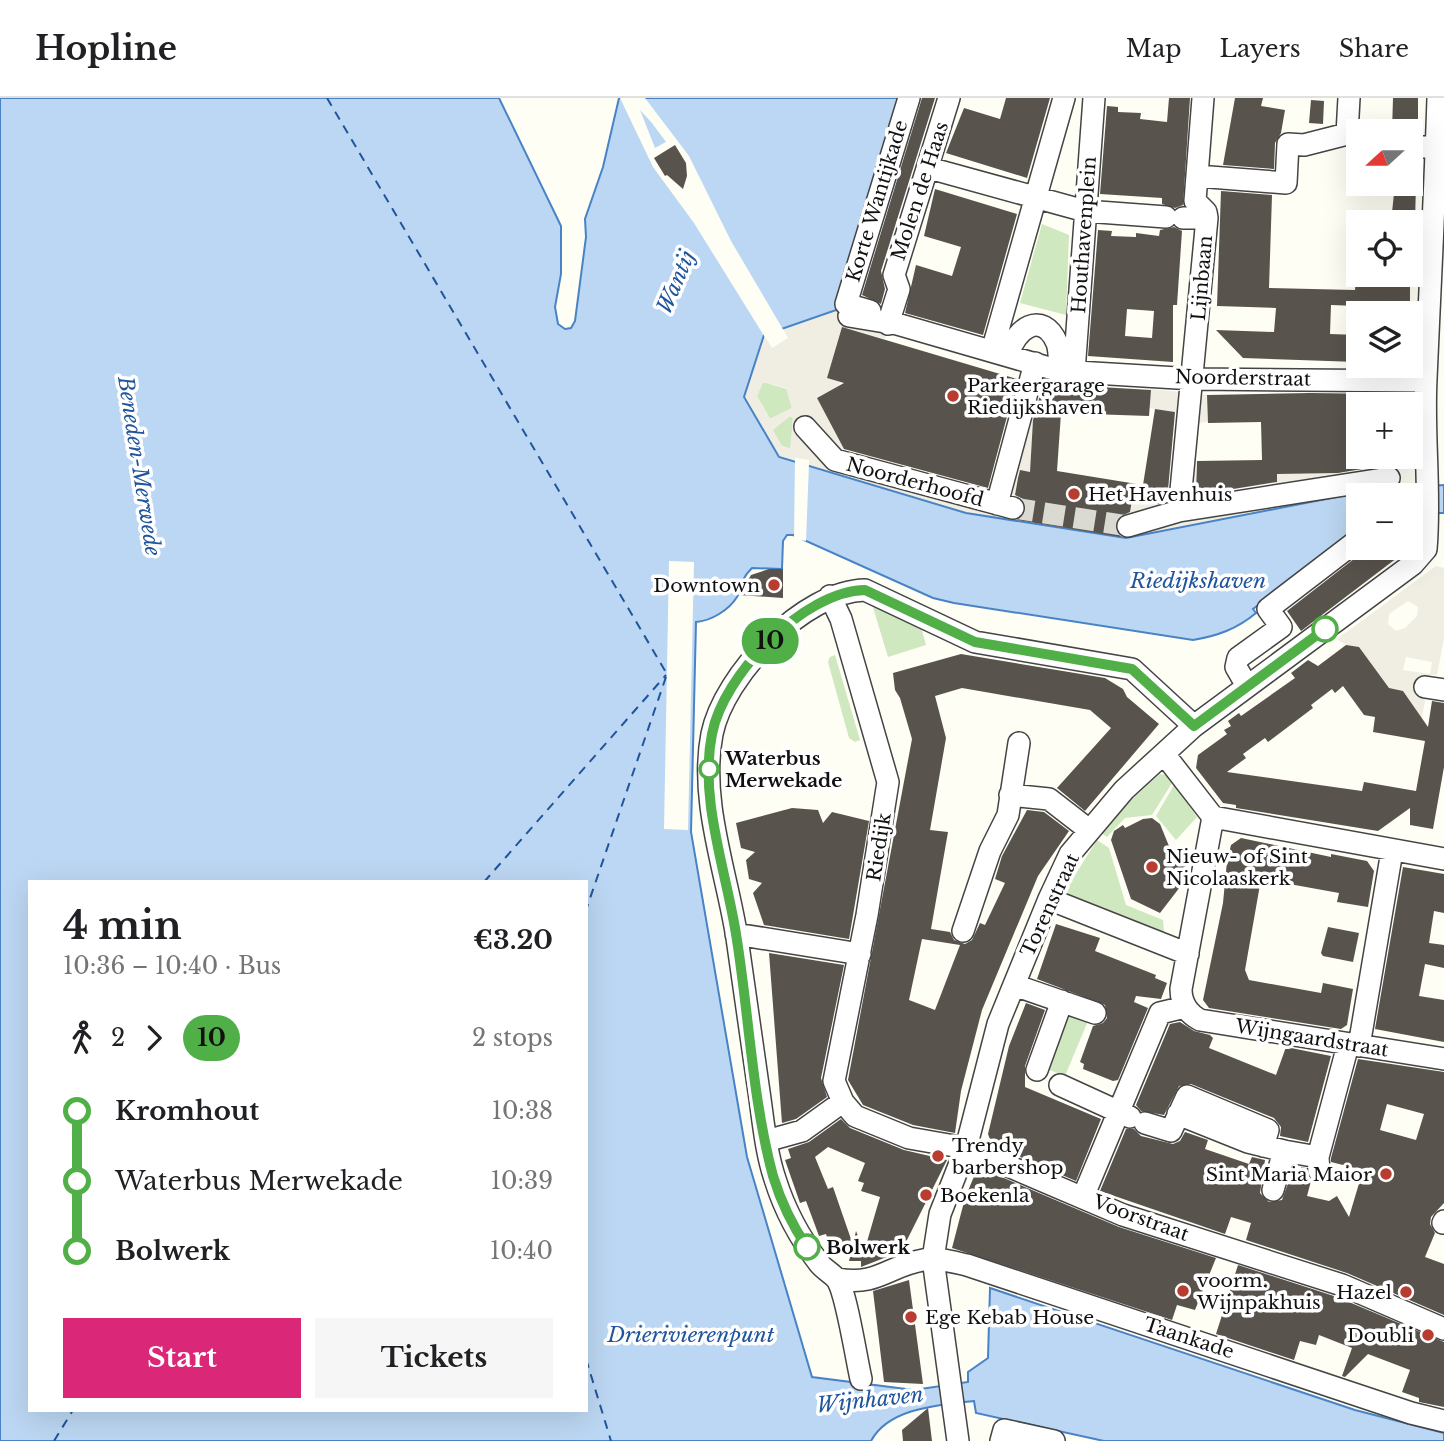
<!DOCTYPE html>
<meta charset="utf-8">
<style>
:root{--surface:#fff;--page:#f6f6f6;--text:#202124;--muted:#757577;--line:#e0e0e0;--accent:#db2777}
body{margin:0;font-family:"Libre Baskerville",serif;background:var(--page);color:var(--text);height:100vh;display:flex;flex-direction:column;font-size:26px;white-space:nowrap}
*{box-sizing:border-box;margin:0}
p{font-size:23px;color:var(--muted)}
.icon{flex:none;width:38px;height:38px;fill:none;stroke:currentColor;stroke-width:2;stroke-linecap:round;stroke-linejoin:round}
.map{position:relative;flex:1;overflow:hidden}
.details{position:absolute;left:28px;top:782px;width:560px;height:532px;display:flex;flex-direction:column;background:var(--surface);border-radius:0px;box-shadow:0 7px 28px #0002}
.details>*{flex:none}
.badge{padding:0 14px;border-radius:23px;font-size:24px;line-height:46px}
.needle{width:46px;rotate:249deg}
.controls{position:absolute;left:1346px;top:21px;display:grid;gap:14px}
.controls a{display:grid;place-items:center;width:77px;height:77px;border-radius:0px;background:var(--surface);box-shadow:0 7px 28px #0002;font-size:35px}
.map>.badge{position:absolute;translate:-50% -50%;box-shadow:0 0 0 4px #fff}
.legs{display:flex;align-items:center;gap:10px;height:77px;padding:0 35px;font-size:23px}
.legs p{margin-inline-start:auto}
.overview{display:flex;align-items:center;justify-content:space-between;height:119px;padding:0 35px}
h1{font-size:38px;font-weight:800;line-height:52px}
.cta{display:flex;gap:14px;margin-top:auto;padding:14px 35px}
.cta a{flex:1;height:80px;border-radius:0px;background:var(--accent);color:#fff;font-size:28px;font-weight:800;line-height:80px;text-align:center}
.cta a+a{background:var(--page);color:var(--text)}
ul{padding:0 35px;list-style:none}
li{display:flex;align-items:center;gap:24px;height:70px;font-size:26px}
li i{display:grid;place-items:center;width:10px;height:100%;margin:0 9px;background:currentColor}
li i::after{content:'';width:18px;height:18px;margin:-9px;border:5px solid;border-radius:50%;background:var(--surface)}
li p{margin-inline-start:auto}
li:first-child i{background:linear-gradient(#0000 50%,currentColor 0)}
li:last-child i{background:linear-gradient(currentColor 50%,#0000 0)}
header{display:flex;align-items:center;gap:42px;box-sizing:border-box;height:98px;padding:0 35px;background:var(--surface);border-bottom:2px solid var(--line)}
header strong{font-size:33px}
nav{display:flex;gap:38px;margin-inline-start:auto;font-size:24px}
.map>svg:first-child{display:block}
.green{fill:#cfe8bf}
.plaza{fill:#f0eee2;fill-rule:evenodd}
.water{fill:#bcd7f3;stroke:#4883c5;stroke-width:2;fill-rule:evenodd}
.pier{fill:#fefef5;fill-rule:evenodd}
.lines{fill:none;stroke-linecap:round;stroke-linejoin:round}
.ferry{stroke:#20559c;stroke-width:2;stroke-dasharray:9 7;stroke-linecap:butt}
.building{fill:#59534d;fill-rule:evenodd}
.minor-tunnel{stroke:#dadad3;stroke-width:21;stroke-dasharray:21 10;stroke-linecap:butt}
.minor-casing{stroke:#444;stroke-width:24}
.minor{stroke:#fff;stroke-width:21}
.line-1-casing{stroke:#fff;stroke-width:16}
.line-1{stroke:#50af46;stroke-width:10}
.poi-dot{fill:#b93c30;stroke:#fff;stroke-width:2.5}
.stop-1-dot{fill:#fff;stroke:#50af46;stroke-width:3.5}
.labels{text-anchor:middle;dominant-baseline:central;stroke-width:7;stroke-linejoin:round;paint-order:stroke}
.street-label{font-size:19px;fill:#111;stroke:#fff}
.poi-label{font-size:19px;fill:#111;stroke:#fff;text-anchor:start}
.stop-label{font-size:19px;font-weight:bold;fill:#111;stroke:#fff;text-anchor:start}
.water-label{font-size:21px;font-style:italic;fill:#20559c;stroke:#fff}
</style>
<header>
<strong>Hopline</strong>
<nav><a>Map</a><a>Layers</a><a>Share</a></nav>
</header>
<div class="map">
<svg width="1444" height="1343" viewBox="0 0 1444 1343">
<rect width="100%" height="100%" fill="#fefef5"/>
<path class="green" d="M1042,126L1069,137L1066,217L1020,205Z
M763,284L787,291L792,310L770,321L757,298Z
M790,318L793,320L791,351L782,348L772,332Z
M872,506L922,532L926,547L888,559Z
M835,557L860,642L855,644L849,640L828,564L830,559Z
M1160,676L1166,677L1172,685L1152,717L1125,720L1107,739L1101,735L1133,700Z
M1174,687L1197,719L1176,742L1156,718Z
M1097,742L1109,750L1126,807L1163,822L1164,834L1068,796L1067,790Z
M1072,910L1090,918L1065,978L1047,971Z"/>
<path class="plaza" d="M842,210L889,221L885,241L842,229L827,280L840,284L839,288L817,300L849,359L873,347L872,359L897,363L896,366L950,383L952,376L961,379L960,385L987,394L1021,282L1035,289L1031,356L1036,375L1019,373L1011,421L966,415L839,378L809,368V362L796,360L794,363L779,359L744,299L764,237L772,250L788,240L783,230ZM763,284L786,290L792,310L770,321L757,298ZM790,318L793,320L790,351L782,348L773,332Z
M1151,291L1207,297L1208,324L1195,325L1197,398L1276,389L1277,376L1372,374L1373,370L1390,371L1396,392L1367,393L1126,440L1132,402L1168,407L1182,315L1149,310Z
M1436,468L1444,470V540L1437,577H1430L1418,640L1407,619L1410,603L1403,593L1382,589L1346,547L1337,541ZM1408,503L1418,509L1417,518L1405,530L1396,533L1388,526L1389,516ZM1406,559L1432,564L1430,576L1403,572Z"/>
<path class="water" d="M0,0H499L561,128V176L555,209L558,226L565,231L571,230L575,223L586,139L585,121L603,69L619,0H906L842,210L764,237L744,299L779,359L966,415L1126,440L1367,393L1444,387V415H1411L1410,397H1358V433L1253,511L1256,515C1237,531 1217,538 1193,542L954,505L933,500L793,437H787L783,443L782,471L752,470C738,484 745,487 737,499C729,512 711,523 696,524L691,734L747,1059L812,1279L914,1292L968,1284V1274L988,1260L990,1190L1355,1312L1444,1335V1343H1104L976,1315L974,1303C941,1307 889,1309 871,1343H0ZM30,784H586V1312H30Z"/>
<path class="pier" d="M620,0H645L689,58L731,143L784,233L766,241L694,125L653,69ZM640,12L652,25L666,44L655,50Z
M795,360L809,365L806,443L794,441Z
M669,463L694,464L688,732L664,731Z"/>
<g class="lines">
<path class="ferry" d="M327,0L667,576L586,812
M484,784L666,577
M586,1261L611,1343
M54,1343L73,1312"/>
</g>
<path class="building" d="M922,0H935L881,173L885,191L881,206L862,197Z
M1006,0H1050L1027,80L946,55L964,10L1000,21Z
M1169,0H1190L1183,107L1175,110L1162,106V100L1100,96L1107,8L1118,9V14L1141,15L1140,21L1167,24Z
M1235,0H1263L1261,8L1285,12L1281,35L1275,45L1274,71L1223,67Z
M1393,0H1418V33H1392Z
M1311,2L1324,3L1323,26L1309,25Z
M675,47L686,65L687,78L683,91L667,77L665,78L654,60Z
M1395,86H1416L1415,124H1391Z
M935,91L1017,116L983,237L905,215L916,167L952,178L961,149L924,138Z
M1221,93L1272,97L1269,190L1355,192L1356,177H1410V215H1357L1358,208L1331,207L1330,236L1358,237L1357,264L1243,260L1216,232L1274,234L1276,210L1217,208Z
M1174,129L1182,133L1177,207H1173V264L1088,258L1098,132L1112,133L1111,138L1136,139V135L1159,138L1160,132ZM1127,211L1154,213L1152,240L1125,238Z
M842,229L1017,281L988,390L844,351L817,300L844,285L827,280Z
M1083,288L1151,292L1149,318L1061,315L1057,373L1143,387L1155,311L1175,314L1167,403L1157,406L1132,402L1130,414L1119,419L1115,424L1116,432L1121,439L1017,422L1026,413L1023,401L1015,397L1018,380L1020,372L1030,374L1033,322L1042,290L1083,293Z
M1310,295L1385,296V306H1358V359H1374V369L1338,375L1277,376V384L1196,397L1197,363L1262,362L1261,324L1208,325L1207,297Z
M1368,450H1410L1301,533L1287,513Z
M769,471H783V500L739,497L751,477Z
M1346,547L1359,549L1389,590L1403,593L1428,629L1432,603L1444,605V669L1433,731L1410,727V710L1378,733L1236,710V707L1223,705L1196,670L1198,657L1227,636L1224,632L1231,628L1228,623L1239,615L1241,618L1295,580L1291,575L1308,562L1318,568ZM1343,588L1364,617L1375,619L1373,634L1425,643L1416,693L1364,684L1362,693L1227,674L1246,660L1243,656L1265,640L1268,644L1313,610L1311,607L1332,591L1335,595Z
M961,556L1105,580L1123,591L1127,599L1159,626L1085,713L1057,690L1111,630L1090,612L962,590L935,598L946,640L930,732L948,734L931,831L950,834L954,842L965,846L972,842L980,825L985,827L1005,785L995,781L1002,758L1027,712L1044,714L1069,733L1038,778L982,912L961,993L955,1035L913,1027L863,1007L848,982L912,641L900,600L895,592L893,575ZM922,841L960,847L935,912L909,902Z
M792,710L818,712L823,725L832,714L869,723L849,841L764,827L753,795L762,785L749,781L746,762L755,754L741,750L736,725Z
M1152,720L1160,726L1171,753L1180,749L1186,767L1180,789L1160,815L1131,801L1111,742L1114,733L1123,727L1125,730L1143,721Z
M1241,740L1331,759V756L1367,763L1374,773L1368,809L1337,804L1339,795L1261,781L1245,872L1249,882L1321,895L1323,885L1353,891L1347,927L1341,931L1209,910L1203,902L1223,805L1227,763L1231,747Z
M1403,769L1444,776V815L1434,813L1429,845L1444,847V870L1425,866L1419,898L1444,902V944L1375,931Z
M1056,826L1100,840L1095,853L1156,877L1155,880L1167,885L1161,901L1136,898L1134,904L1148,910L1118,982L1113,983L1083,971L1084,966L1080,964L1093,928L1103,925L1107,920L1105,907L1037,881Z
M1328,829L1359,835L1353,864L1323,858L1321,855Z
M769,855L844,867L821,980L827,999L796,1021L782,1025Z
M1026,905L1045,912L1025,968V989L1101,1021L1076,1083L992,1047L988,1036L1009,948Z
M1180,924L1194,933L1210,937L1213,940L1209,950L1276,977L1286,949L1331,958L1308,1044L1280,1038L1281,1029L1274,1020L1191,986L1179,988L1164,1017L1141,1013L1136,1007L1170,926Z
M1358,961L1444,974V1105L1431,1119L1430,1126L1435,1135L1425,1159L1444,1166V1217L1347,1175L1246,1142L1251,1125L1231,1119L1225,1136L1100,1093L1126,1031H1134L1141,1038L1173,1046L1180,1043L1185,1034L1208,1042L1205,1051L1249,1066L1252,1059L1265,1062L1260,1095L1269,1104L1282,1102L1291,1077L1298,1079L1301,1069L1306,1070L1311,1083L1307,1098L1329,1103L1337,1098L1349,1119L1363,1072L1331,1064V1060ZM1387,1006L1424,1016L1416,1042L1380,1032Z
M841,1021L850,1030L904,1052L947,1062L905,1146L897,1155L861,1169V1163H849L856,1133L864,1154L880,1099L861,1093L864,1085L858,1083L865,1065L828,1049L815,1059L828,1091L833,1089L852,1144L831,1151L826,1136L819,1138L806,1103L800,1105L785,1062L791,1060L788,1051L809,1044Z
M978,1069L1119,1129L1216,1160L1195,1212L1177,1207L1172,1222L952,1150L965,1100Z
M1238,1167L1337,1199L1444,1244V1309L1419,1304V1300L1402,1294L1410,1272L1368,1256L1345,1279L1342,1278L1352,1250L1319,1237L1316,1247L1300,1243L1294,1262L1216,1236Z
M909,1182L923,1286L884,1284L873,1193Z
M928,1310L932,1343H903L902,1332Z"/>
<g class="lines">
<path class="minor-tunnel" d="M1013,410L1128,428"/>
<g class="minor-casing">
<path id="minor" d="M1410,49H1428
M929,70L1085,113L1166,119
M1197,78L1286,85L1288,46L1304,47L1347,36L1349,0
M1183,120H1207
M870,213L846,206L909,0
M849,218L897,226L1060,273L1194,281L1426,283
M888,226L899,191L894,177L949,0
M992,253L1064,0
M1008,257C1015,231 1042,211 1057,245C1060,253 1059,264 1060,273
M1074,274L1094,0
M805,329L835,362L1013,410
M997,406L1035,265
M1179,413L1207,120L1206,114L1195,103L1203,0
M1128,428L1179,413L1389,380
M1426,451C1431,395 1423,338 1426,281C1430,188 1435,94 1438,0
M830,498L841,521L888,684L867,817L834,983L843,1004L855,1018L909,1040L966,1050L1123,1117L1342,1187L1444,1231
M1247,588L1236,569L1238,560L1281,529L1268,511L1358,442
M1425,589L1444,592
M1164,656L1213,719L1444,761
M1010,697L1049,701L1089,732
M1213,719L1181,891C1181,905 1187,915 1200,922L1444,961
M1049,801L1188,856
M963,833L990,753L1008,717L1019,645
M736,836L860,856
M1014,887L1095,915
M1359,948L1392,753
M1037,972L1062,903
M1060,987L1130,1019
M1178,1016L1248,1044L1284,1053
M1145,1025L1171,1033L1187,998L1268,1032L1263,1048
M766,1043L802,1033L834,1010
M1319,1073L1318,1059L1348,947
M1273,1092L1284,1053L1318,1059
M1083,1099L1160,915L1185,909
M1443,1125L1444,1123
M838,1181C878,1188 888,1168 923,1162C937,1159 953,1164 967,1167L1411,1315L1444,1323
M861,1281C856,1259 847,1199 838,1183C834,1176 824,1172 819,1165C799,1139 785,1113 775,1081C765,1051 763,1019 758,987C751,938 744,889 737,840C727,775 699,703 712,636C724,577 804,493 865,492L975,544L1132,571L1194,628
M958,1343L933,1161L940,1116L966,1050L998,926L1049,801L1070,756L1124,692L1194,628L1413,466L1426,451
M1001,1343L1004,1332L1054,1343"/>
</g>
<use href="#minor" class="minor"/>
</g>
<g class="lines">
<g class="line-1-casing">
<path id="line-1" d="M807,1149C792,1127 781,1104 773,1078C752,1000 749,915 736,836C726,772 699,701 712,636C723,577 804,493 865,492L975,544L1132,571L1194,628L1325,531"/>
</g>
<use href="#line-1" class="line-1"/>
</g>
<g class="poi-dot">
<circle cx="953" cy="298" r="7"/>
<circle cx="1074" cy="396" r="7"/>
<circle cx="774" cy="487" r="7"/>
<circle cx="1152" cy="769" r="7"/>
<circle cx="938" cy="1058" r="7"/>
<circle cx="1386" cy="1076" r="7"/>
<circle cx="926" cy="1097" r="7"/>
<circle cx="1183" cy="1193" r="7"/>
<circle cx="1406" cy="1194" r="7"/>
<circle cx="911" cy="1219" r="7"/>
<circle cx="1428" cy="1237" r="7"/>
</g>
<g class="stop-1-dot">
<circle cx="1325" cy="531" r="12"/>
<circle cx="709" cy="671" r="9"/>
<circle cx="807" cy="1149" r="12"/>
</g>
<g class="labels">
<g class="street-label">
<text transform="translate(920 93) rotate(-72)">Molen de Haas</text>
<text transform="translate(877 103) rotate(-73)">Korte Wantijkade</text>
<text transform="translate(1084 137) rotate(-86)">Houthavenplein</text>
<text transform="translate(1202 180) rotate(-85)">Lijnbaan</text>
<text transform="translate(1243 280) rotate(1)">Noorderstraat</text>
<text transform="translate(915 384) rotate(15)">Noorderhoofd</text>
<text transform="translate(879 749) rotate(-81)">Riedijk</text>
<text transform="translate(1050 807) rotate(-65)">Torenstraat</text>
<text transform="translate(1312 940) rotate(9)">Wijngaardstraat</text>
<text transform="translate(1141 1120) rotate(20)">Voorstraat</text>
<text transform="translate(1189 1240) rotate(18)">Taankade</text>
</g>
<g class="poi-label">
<text x="967" y="287">Parkeergarage<tspan x="967" dy="22">Riedijkshaven</tspan></text>
<text x="1088" y="396">Het Havenhuis</text>
<text x="760" y="487" text-anchor="end">Downtown</text>
<text x="1166" y="758">Nieuw- of Sint<tspan x="1166" dy="22">Nicolaaskerk</tspan></text>
<text x="952" y="1047">Trendy<tspan x="952" dy="22">barbershop</tspan></text>
<text x="1372" y="1076" text-anchor="end">Sint Maria Maior</text>
<text x="940" y="1097">Boekenla</text>
<text x="1197" y="1182">voorm.<tspan x="1197" dy="22">Wijnpakhuis</tspan></text>
<text x="1392" y="1194" text-anchor="end">Hazel</text>
<text x="925" y="1219">Ege Kebab House</text>
<text x="1414" y="1237" text-anchor="end">Doubli</text>
</g>
<g class="stop-label">
<text x="725" y="660">Waterbus<tspan x="725" dy="22">Merwekade</tspan></text>
<text x="826" y="1149">Bolwerk</text>
</g>
<g class="water-label">
<text transform="translate(676 184) rotate(-67)">Wantij</text>
<text transform="translate(139 368) rotate(81)">Beneden-Merwede</text>
<text x="1198" y="483">Riedijkshaven</text>
<text x="691" y="1237">Drierivierenpunt</text>
<text transform="translate(870 1302) rotate(-6)">Wijnhaven</text>
</g>
</g>
</svg>
<div class="controls">
<a><svg class="needle" viewBox="-14 -14 28 28"><path d="M0-13l5 13h-10z" fill="#e53935"/><path d="M0 13l5-13h-10z" fill="#757577"/></svg></a>
<a><svg class="icon" aria-label="locate" viewBox="0 0 24 24"><circle cx="12" cy="12" r="6"/><path d="M12 2v4M12 18v4M2 12h4M18 12h4"/></svg></a>
<a><svg class="icon" aria-label="layers" viewBox="0 0 24 24"><path d="M12 4l9 5-9 5-9-5zM3 14l9 5 9-5"/></svg></a>
<a>+</a>
<a>−</a>
</div>
<b class="badge" style="left:770px;top:543px;background:#50af46;color:#111">10</b>
<section class="details">
<div class="overview"><div><h1>4 min</h1><p>10:36 – 10:40 · Bus</p></div><b>€3.20</b></div>
<div class="legs"><svg class="icon" aria-label="walk" viewBox="0 0 24 24"><circle cx="13" cy="4" r="2"/><path d="M13 8l-2 6 4 7M11 14l-3 7M7 12l3-4h3l4 4"/></svg>2<svg class="icon" aria-label="forward" viewBox="0 0 24 24"><path d="M9 5l7 7-7 7"/></svg><b class="badge" style="background:#50af46;color:#111">10</b><p>2 stops</p></div>
<ul>
<li><i style="color:#50af46"></i><b>Kromhout</b><p>10:38</p></li>
<li><i style="color:#50af46"></i><span>Waterbus Merwekade</span><p>10:39</p></li>
<li><i style="color:#50af46"></i><b>Bolwerk</b><p>10:40</p></li>
</ul>
<div class="cta"><a>Start</a><a>Tickets</a></div>
</section>
</div>
